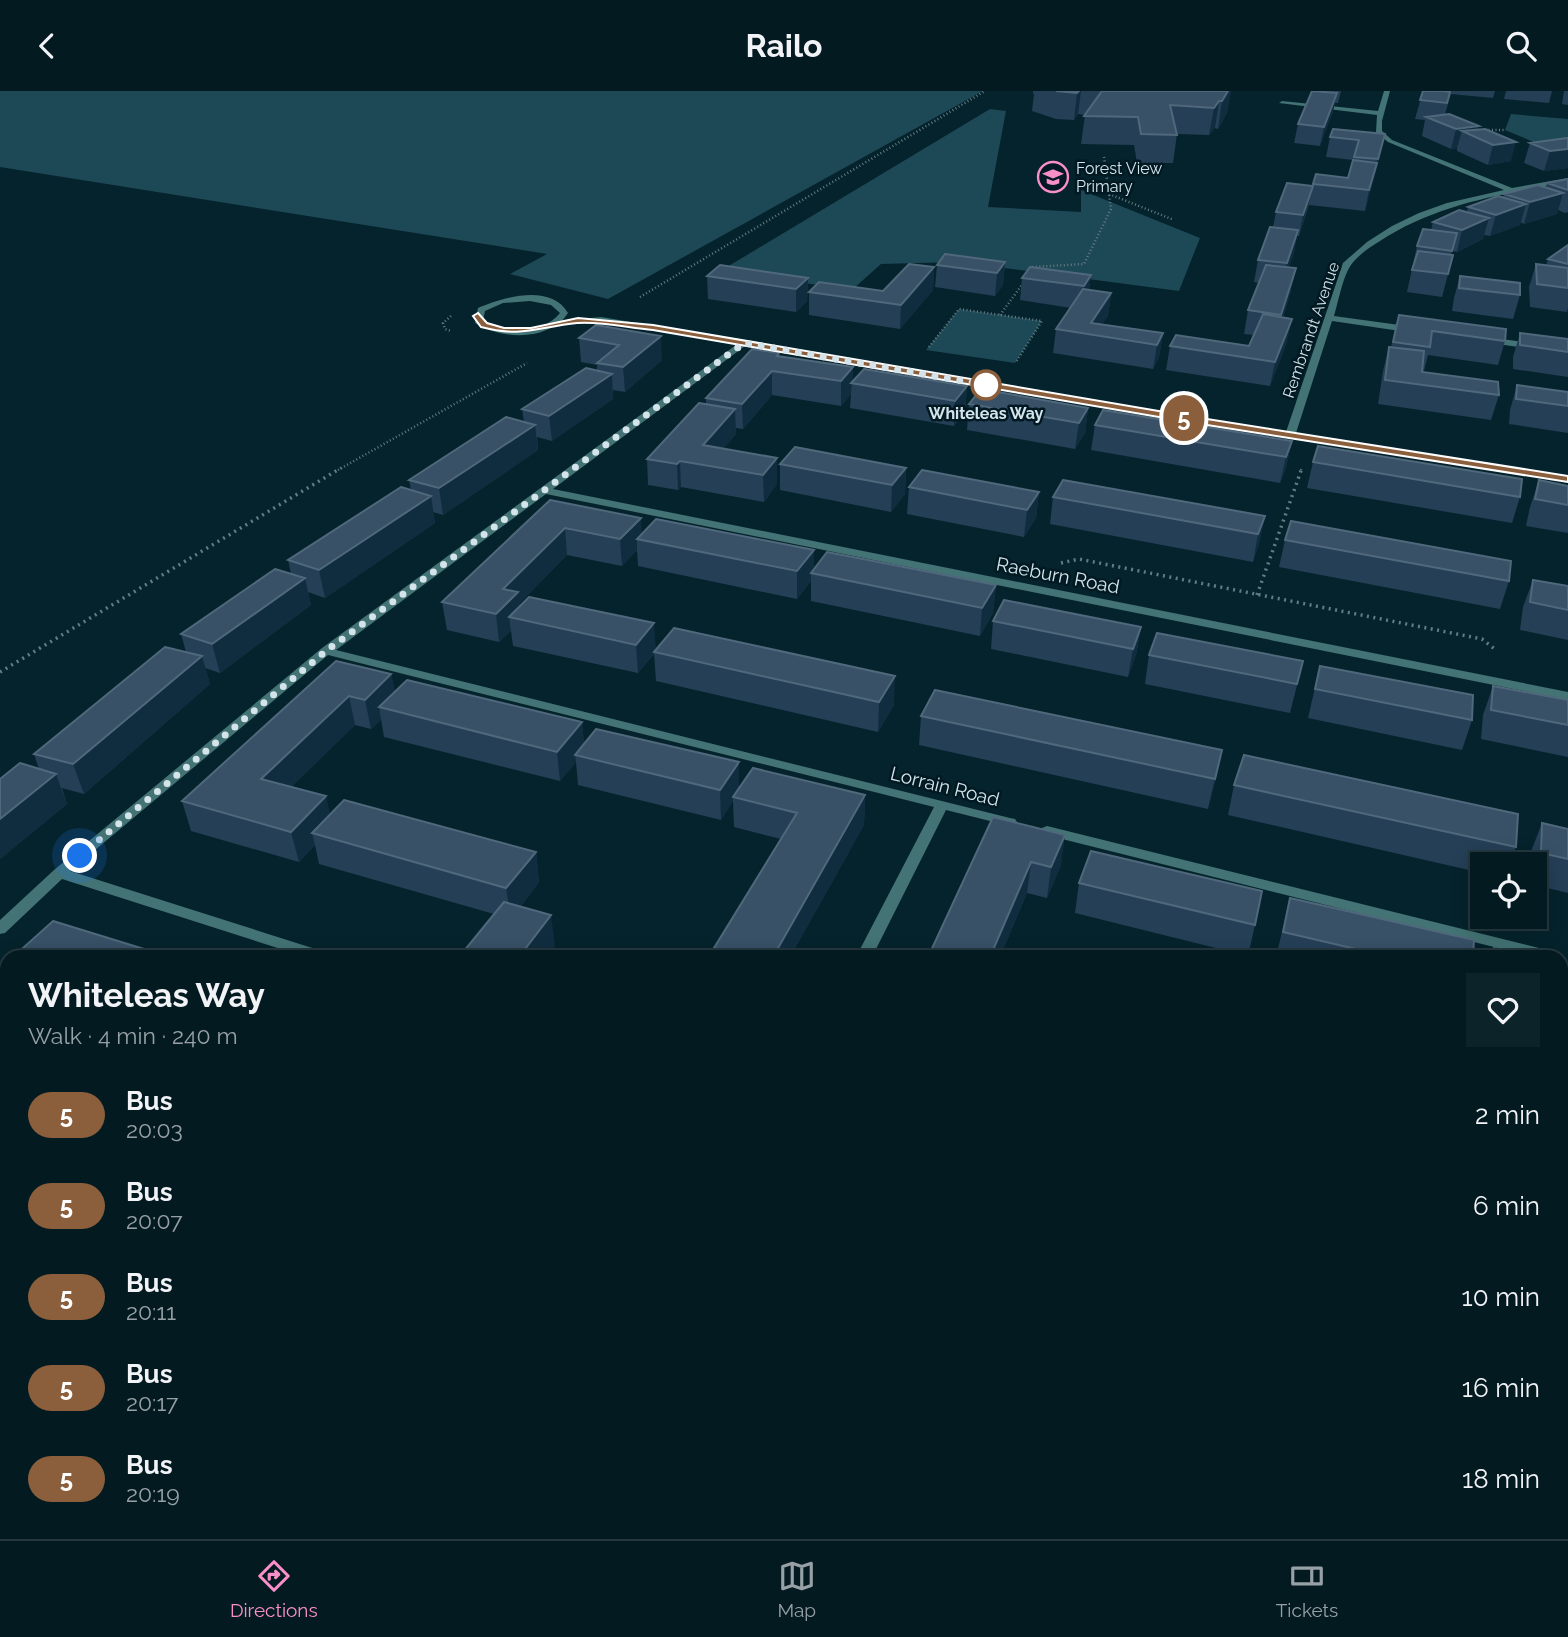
<!DOCTYPE html>
<meta charset="utf-8">
<style>
:root{--surface:#041a21;--page:#0d232a;--text:#f1f3f6;--muted:#97a1a5;--line:#25383f;--accent:#f98fc8}
body{margin:0;font-family:Raleway,sans-serif;background:var(--page);color:var(--text);height:100vh;display:flex;flex-direction:column;font-size:26px;white-space:nowrap}
*{box-sizing:border-box;margin:0}
p{font-size:23px;color:var(--muted)}
.icon{flex:none;width:38px;height:38px;fill:none;stroke:currentColor;stroke-width:2;stroke-linecap:round;stroke-linejoin:round}
.map{position:relative;flex:1;overflow:hidden}
.drawer{position:absolute;left:0px;top:859px;width:1568px;height:590px;display:flex;flex-direction:column;background:var(--surface);border-radius:21px 21px 0 0;box-shadow:0 4px 18px #0003,0 0 0 2px var(--line)}
.drawer>*{flex:none}
.badge{padding:0 14px;border-radius:23px;font-size:24px;line-height:46px}
.fabs{position:absolute;left:1470px;top:761px;display:grid;gap:14px}
.fabs a{display:grid;place-items:center;width:77px;height:77px;border-radius:0px;background:var(--surface);box-shadow:0 4px 18px #0003,0 0 0 2px var(--line);font-size:35px}
.you{position:absolute;width:35px;height:35px;margin:-18px;border:5px solid #fff;border-radius:50%;background:#1a73e8;box-shadow:0 0 0 10px #1a73e833}
.map>.badge{position:absolute;translate:-50% -50%;box-shadow:0 0 0 4px #fff}
.round{display:grid;place-items:center;flex:none;width:74px;height:74px;border-radius:0px;background:var(--page)}
.head{display:flex;align-items:center;justify-content:space-between;height:119px;padding:0 28px}
h1{font-size:33px;font-weight:700;line-height:52px}
ul{padding:0;list-style:none}
li{display:flex;align-items:center;gap:21px;height:91px;padding:0 28px}
li div{flex:1}
li b{display:block;font-size:26px}
li em{font-style:normal}
li .badge{min-width:77px;font-weight:700;text-align:center}
header{display:flex;justify-content:space-between;align-items:center;height:91px;padding:0 28px;background:var(--surface);font-size:32px;font-weight:700}
.tab-bar{display:flex;justify-content:space-around;align-items:center;height:98px;border-top:2px solid var(--line);background:var(--surface);font-size:19px;color:var(--muted)}
.tab-bar a{display:grid;justify-items:center;gap:4px}
.tab-bar .selected{color:var(--accent)}
.map>svg:first-child{display:block}
.green{fill:#1d4856}
.lines{fill:none;stroke-linecap:round;stroke-linejoin:round}
.path-far1{stroke:#647c83;stroke-width:2.5;stroke-dasharray:1 2.5;stroke-linecap:butt}
.path{stroke:#647c83;stroke-width:3.5;stroke-dasharray:2 4.5;stroke-linecap:butt}
.service{fill:#437374;fill-rule:evenodd}
.minor{fill:#437374;fill-rule:evenodd}
.wall{fill:#253f57}
.shaded-wall{fill:#102d3f}
.building{fill:#385167;stroke:#50687b;stroke-width:2}
.line{fill:#8b5e3c;stroke:#fff;stroke-width:2}
.walk{stroke:#d4e4ea;stroke-width:7;stroke-dasharray:0 12.6}
.stop-dot{fill:#fff;stroke:#8b5e3c;stroke-width:3.5}
.labels{text-anchor:middle;dominant-baseline:central;stroke-width:5;stroke-linejoin:round;paint-order:stroke}
.far-poi-label{font-size:16px;fill:#d4e4ea;stroke:#001923;text-anchor:start}
.far-street-label{font-size:16px;fill:#d4e4ea;stroke:#001923}
.far-stop-label{font-size:16px;font-weight:bold;fill:#d4e4ea;stroke:#001923}
.street-label{font-size:19px;fill:#d4e4ea;stroke:#001923}
</style>
<header><svg class="icon" aria-label="back" viewBox="0 0 24 24"><path d="M15 5l-7 7 7 7"/></svg>Railo<svg class="icon" aria-label="search" viewBox="0 0 24 24"><circle cx="10" cy="10" r="6"/><path d="M15 15l6 6"/></svg></header>
<div class="map">
<svg width="1568" height="1448" viewBox="0 0 1568 1448">
<rect width="100%" height="100%" fill="#05232c"/>
<path class="green" d="M0,0H983L608,208L510,183L547,163L0,76Z
M990,18L1006,20L988,116L1081,121V99L1200,147L1179,200L958,171L881,173L853,198L717,182Z
M1511,23L1568,28V51L1536,52L1505,39Z
M959,218L1042,230L1015,272L926,259Z"/>
<g class="lines">
<path class="path-far1" d="M1485,39H1505
M1109,103L1174,129
M1032,180L1033,176L1084,173L1111,118L1104,66
M640,206L985,0
M1000,224L1024,191
M451,225L443,232L445,238L451,240
M929,256L959,218L1042,230L1016,271
M338,379L527,272
M1301,379L1302,376"/>
<path class="path" d="M1061,472L1079,468L1482,548L1496,559
M1257,504L1302,377
M0,581L341,377"/>
<path class="service" d="M430,858L435,859L438,863L436,866H410L413,862Z"/>
<path class="minor" d="M1384,0H1390L1382,30V40L1392,49L1512,97L1568,87V91C1502,103 1436,113 1380,150C1370,156 1357,165 1351,174C1343,185 1338,212 1334,225L1414,236L1418,239L1414,242L1332,230L1296,342L1568,385V391L1188,331L745,255L553,398L1568,601V609L546,403L336,559L1010,727L1015,728L1017,731L1015,734L1010,735L946,719L872,866H856L934,716L328,564L70,780L328,862L331,866H306L62,788L5,842L0,843V829L54,779L322,557L736,254C678,244 616,226 558,235C551,236 545,240 538,242C516,247 493,243 475,232L478,217C503,206 551,192 568,222L562,230L601,226L1286,341L1343,172L1367,151L1392,135L1419,122L1447,112L1504,99L1388,51L1376,41L1377,24L1279,12L1282,10L1378,20ZM530,210L551,214L560,222C542,244 505,243 483,229L485,220L503,212Z
M1486,246L1568,257V263L1483,251L1482,249Z
M1047,735L1555,861L1560,862L1563,866L1561,869V866H1534L1042,743L1040,740L1042,737Z
M0,1272L7,1275V1293L0,1290Z
M183,1442H207L204,1448H180Z
M378,1442H411L414,1448H381Z
M560,1442H582L579,1448H557Z"/>
</g>
<path class="wall" d="M1033,0H1231L1227,22L1218,38L1215,37L1209,44L1177,43L1173,72H1137L1134,54L1081,53L1085,24L1078,23L1074,29L1056,28L1032,20L1034,3H1033Z
M1312,0H1341L1338,12H1335L1333,20L1320,55L1294,52L1298,33Z
M1423,0H1495L1493,7L1451,3L1445,23L1478,38L1511,70L1488,74L1457,60V57L1451,58L1422,45L1425,29L1415,28Z
M1506,0H1552L1549,12L1504,8Z
M1564,0H1568V14L1562,13Z
M1385,43L1365,120L1309,114L1299,145H1297L1294,161L1289,176L1291,200L1283,226L1287,251L1270,295L1166,279L1170,255H1249L1254,244L1244,243L1248,219L1259,192L1254,191L1258,169L1273,136L1276,121L1312,95L1316,83L1348,87L1353,69L1326,66L1330,46Z
M1568,47V77L1544,80L1524,72L1530,52Z
M1568,88V121L1565,122L1558,119L1557,123L1524,133L1520,131V134L1490,145L1484,144L1483,148L1457,161L1452,160L1451,164H1453L1442,206L1407,201L1417,155L1431,139L1433,131L1467,121L1468,116L1503,106L1504,103L1546,97L1547,92Z
M1568,154V217L1567,221L1530,216L1529,196L1536,173L1546,175L1548,168Z
M1005,171L1003,194L995,205L935,196L937,174Z
M934,176L933,199L900,238L809,224V201L883,200Z
M1091,184L1089,199L1111,202L1108,225L1102,233L1163,242L1159,266L1153,278L1053,262L1056,238L1071,217L1020,209L1022,187Z
M707,185L808,187L807,210L796,221L708,208Z
M1460,185L1520,204L1513,228L1452,220L1454,207Z
M1399,224L1505,250L1498,274L1428,264L1424,280H1422V281L1499,304L1491,329L1378,313L1383,280L1389,256H1391Z
M596,234L662,269L625,301L613,299V308L552,350L537,346L538,359L443,424L433,421L435,432L325,507L308,501L311,514L220,582L205,577L210,593L84,703L62,697L67,713L0,768V688L39,678L34,663L186,561L181,543L291,483L288,469L411,399L409,389L524,331L522,318L597,280V274L581,271L579,247Z
M1520,242L1568,248V286L1513,278V266Z
M779,265L853,276L852,290L967,295L965,320L954,335L850,317L851,303L841,315L772,304L743,338L736,337V343L723,358L777,393L764,411L681,396L678,399L648,394L647,368L706,313V307Z
M1517,294L1568,301V342L1509,333L1510,319Z
M969,313L1088,317L1085,342L1075,358L967,339Z
M1095,334L1292,350L1286,376L1280,392L1091,359Z
M1313,371L1520,406L1512,432L1307,397Z
M780,373L906,377L905,403L891,421L780,399Z
M1539,389L1568,395V442L1526,435L1530,416Z
M909,396L1039,401L1036,427L1024,446L907,423Z
M1053,406L1265,425L1259,452L1253,471L1050,433Z
M550,409L642,443L814,479L996,494L993,522L980,545L811,510V490L797,508L638,475L637,459L622,475L567,464L519,513L520,515L656,559L894,614L878,641L656,590L654,563L638,582L513,555L511,540L499,551L447,539L442,511Z
M1285,449L1509,490L1500,518L1279,476Z
M1533,489L1568,495V549L1520,539L1523,516Z
M993,530L1141,536L1136,564L1128,586L991,558Z
M1149,564L1303,570L1290,622L1145,593Z
M336,570L391,583L395,601L582,631L584,653L739,697L865,704L864,734L790,866H714V857L781,748L734,736L733,710L721,729L578,694L576,671L560,690L384,646L381,628L371,638L355,634L291,696L330,724L536,761L539,791L521,815L555,855L494,823L319,773L315,754L299,771L191,740L182,710Z
M1320,575L1472,629L1462,659L1308,627Z
M1493,595L1568,609V666L1481,648L1483,624Z
M921,625L1222,659L1208,718L919,654Z
M1234,694L1516,756L1509,774H1482V782L1228,724Z
M993,726L1061,774L1047,807L1027,802L1000,866H928Z
M1542,732L1568,738V802L1535,794V774H1530V763Z
M1079,792L1255,834L1248,865L1075,822Z
M1290,807L1473,866H1276Z
M1561,873L1568,875V1132L1561,1130Z
M0,1039L7,1042V1140L0,1137Z
M1568,1160V1286L1562,1284L1563,1169Z
M1568,1312V1448H1552V1442H1561V1324Z
M821,1442H1084L1087,1448H821Z"/>
<path class="shaded-wall" d="M1079,0H1081L1078,23L1074,29L1077,2Z
M1228,0H1231L1227,22L1218,38L1222,10Z
M1337,2L1333,20L1320,55L1324,36Z
M1219,10L1215,37L1209,44L1214,17Z
M1479,35L1476,47L1462,40L1457,57L1451,58L1456,38Z
M1385,43L1381,63L1365,120L1369,99Z
M1516,51L1511,70L1488,74L1493,54Z
M1568,58V77L1544,80L1550,60Z
M1313,95L1308,115L1299,145L1303,124Z
M1563,102L1557,123L1524,133L1530,111Z
M1526,113L1520,134L1490,145L1496,124Z
M1489,127L1483,148L1457,161L1462,139Z
M1298,139L1294,161L1283,195L1287,172Z
M1005,171L1003,194L995,205L997,182Z
M934,176L933,199L900,238L901,214Z
M1296,177L1291,200L1276,247L1281,224Z
M1091,184L1088,207L1081,218L1084,195Z
M808,187L807,210L796,221V198Z
M1111,202L1108,225L1095,244L1091,232Z
M1292,228L1287,251L1270,295L1275,271Z
M1163,242L1159,266L1153,278L1157,254Z
M661,245L662,269L625,301L623,276Z
M853,276L851,303L841,315V290Z
M772,280V304L743,338L742,313Z
M612,283L613,308L552,350L549,325Z
M967,295L965,320L954,335L955,310Z
M1088,317L1085,342L1075,358L1079,332Z
M735,318L736,343L708,375L703,354Z
M535,334L538,359L443,424L439,397Z
M1292,350L1286,376L1280,392L1286,366Z
M777,367V393L764,411L763,384Z
M680,370L681,396L678,399L677,373Z
M906,377L905,403L891,421L892,394Z
M1039,401L1036,427L1024,446L1027,419Z
M431,405L435,432L325,507L319,479Z
M1265,425L1259,452L1253,471L1258,443Z
M641,427L642,449L637,448V459L622,475L620,448Z
M565,437L567,464L519,513L521,529L509,526L511,540L499,551L496,523L503,498Z
M814,459V483L811,482V490L797,508V480Z
M305,487L311,514L220,582L212,553Z
M996,494L993,522L980,545L982,517Z
M654,532L656,560L638,582L636,554Z
M1141,536L1136,564L1128,586L1133,558Z
M202,565L210,593L84,703L73,673Z
M391,583L397,612L379,616L381,628L371,638L365,609Z
M895,585L894,614L878,641L879,611Z
M349,605L355,634L269,718L261,688Z
M582,631L585,661L575,664L576,671L560,690L557,661Z
M1222,659L1216,689L1208,718L1215,688Z
M739,671V701L733,706V710L721,729L720,699Z
M56,683L67,713L0,768V728Z
M865,704L864,734L790,866H773Z
M326,705L333,735L312,742L315,754L299,771L291,741Z
M1065,744L1061,774L1047,807L1051,776Z
M536,761L539,791L511,828L506,797Z
M1031,771L1027,802L1000,866H990Z
M551,824L555,855L546,866H519Z
M7,931V976L0,983V938Z
M37,1442H76L72,1448H33Z"/>
<path class="building" d="M1056,0H1079L1077,2Z
M1102,0H1228L1222,10H1219L1214,17L1170,14L1177,44L1141,43L1138,26L1084,25Z
M1312,0L1337,2L1324,36L1298,33Z
M1423,0H1444L1450,1L1447,12L1420,9Z
M1449,23L1479,35L1456,38L1426,26Z
M1333,38L1385,43L1378,68L1354,66L1359,49L1330,46Z
M1485,38L1516,51L1493,54L1462,40Z
M1567,47H1568V58L1550,60L1530,52Z
M1353,69L1377,72L1369,99L1313,93L1316,83L1348,87Z
M1568,88V99L1547,92Z
M1287,92L1313,95L1303,124L1276,121Z
M1538,94L1563,102L1530,111L1504,103Z
M1498,105L1526,113L1496,124L1468,116Z
M1459,119L1489,127L1462,139L1433,131Z
M1270,136L1298,139L1287,172L1258,169Z
M1423,138L1457,142L1452,160L1417,155Z
M1568,154V173L1548,168Z
M1418,160L1453,164L1448,183L1412,179Z
M945,163L1005,171L997,182L937,174Z
M909,173L934,176L901,214L809,201L819,191L883,200Z
M1536,173L1568,177V197L1537,193Z
M720,174L808,187L796,198L707,185Z
M1266,174L1296,177L1281,224L1248,219Z
M1030,176L1091,184L1084,195L1022,187Z
M1460,185L1520,192V204L1459,197Z
M1083,198L1111,202L1091,232L1163,242L1157,254L1056,238Z
M1263,223L1292,228L1275,271L1170,255L1176,244L1249,255Z
M1399,224L1506,238L1505,250L1432,240L1430,256L1393,251Z
M596,234L661,245L623,276L597,272L619,254L579,247Z
M1520,242L1568,248V261L1520,254Z
M1389,256L1424,260L1422,281L1498,291L1499,304L1385,289Z
M752,258L779,262L777,265L853,276L841,290L772,280L742,313L706,307Z
M586,277L612,283L549,325L522,318Z
M864,278L967,295L955,310L851,292Z
M1517,294L1568,301V315L1516,308Z
M981,298L1088,317L1079,332L969,313Z
M699,312L735,318L703,354L777,367L763,384L680,370L677,373L647,368Z
M1103,319L1292,350L1286,366L1095,334Z
M506,326L535,334L439,397L409,389Z
M1318,355L1522,388L1520,406L1313,371Z
M795,356L906,377L892,394L780,373Z
M922,379L1039,401L1027,419L909,396Z
M1063,389L1265,425L1258,443L1053,406Z
M1539,389L1568,395V414L1535,408Z
M401,396L431,405L319,479L288,469Z
M550,409L641,427L620,448L565,437L503,498L518,501L496,523L442,511Z
M656,428L814,459L797,480L637,448Z
M1291,430L1511,470L1509,490L1285,449Z
M827,461L996,494L982,517L811,482Z
M275,478L305,487L212,553L181,543Z
M1533,489L1568,495V519L1530,511Z
M529,506L654,532L636,554L509,526Z
M1004,509L1141,536L1133,558L993,530Z
M674,537L895,585L879,611L654,561Z
M1157,542L1303,570L1297,593L1149,564Z
M165,556L202,565L73,673L34,663Z
M336,570L391,583L365,609L349,605L261,688L326,705L291,741L182,710Z
M1320,575L1473,604L1472,629L1315,598Z
M407,589L582,631L557,661L379,616Z
M1493,595L1568,609V634L1491,619Z
M935,599L1222,659L1215,688L921,625Z
M596,638L739,671L720,699L575,664Z
M1244,664L1518,723L1516,756L1234,694Z
M20,672L56,683L0,728V688Z
M753,677L865,704L773,866H746L714,857L797,722L733,706Z
M344,709L536,761L506,797L312,742Z
M993,726L1065,744L1051,776L1031,771L990,866H928Z
M1542,732L1568,738V768L1541,762Z
M1091,760L1262,800L1255,834L1079,792Z
M1290,807L1474,849L1473,866H1390L1283,841Z
M504,811L551,824L519,866H459Z
M53,830L170,866H13Z
M1494,857L1533,866H1493Z
M7,872V931L0,938V878Z
M1561,873L1568,875V914L1561,912Z
M0,1039L7,1042V1114L0,1112Z
M0,1342L7,1345V1442H37L33,1448H0Z
M868,1442H1084L1088,1443L1087,1448H884Z"/>
<path class="line" d="M478,222L487,232L504,237H531L578,227L653,234L1188,325L1568,385V391L1188,331L653,239C629,237 601,230 577,232C537,236 523,247 481,236L473,225Z"/>
<g class="lines">
<path class="walk" d="M80,765L326,560L744,252L986,294"/>
</g>
<defs>
<g id="school-ring" transform="scale(1.575)"><circle r="9.5" fill="#001923" stroke="#f98fc8" stroke-width="1.5"/><path d="M0-5L7-2L0 1L-7-2ZM-4 1L0 2.5L4 1V4Q0 6-4 4Z" fill="#f98fc8"/></g>
</defs>
<g fill-rule="evenodd">
<use href="#school-ring" x="1053" y="86"/>
</g>
<circle class="stop-dot" cx="986" cy="294" r="14"/>
<g class="labels">
<g class="far-poi-label">
<text x="1076" y="77">Forest View<tspan x="1076" dy="18">Primary</tspan></text>
</g>
<g class="far-street-label">
<text transform="translate(1311 239) rotate(-71)">Rembrandt Avenue</text>
</g>
<g class="far-stop-label">
<text x="986" y="322">Whiteleas Way</text>
</g>
<g class="street-label">
<text transform="translate(1058 484) rotate(11)">Raeburn Road</text>
<text transform="translate(945 695) rotate(14)">Lorrain Road</text>
</g>
</g>
</svg>
<div class="fabs">
<a><svg class="icon" aria-label="locate" viewBox="0 0 24 24"><circle cx="12" cy="12" r="6"/><path d="M12 2v4M12 18v4M2 12h4M18 12h4"/></svg></a>
</div>
<div class="you" style="left:80px;top:765px"></div>
<b class="badge" style="left:1184px;top:327px;background:#8b5e3c;color:#fff">5</b>
<section class="drawer">
<div class="head"><div><h1>Whiteleas Way</h1><p>Walk · 4 min · 240 m</p></div><a class="round"><svg class="icon" aria-label="heart" viewBox="0 0 24 24"><path d="M12 20l-8-8c-3-5 5-10 8-4 3-6 11-1 8 4z"/></svg></a></div>
<ul>
<li><span class="badge" style="background:#8b5e3c;color:#fff">5</span><div><b>Bus</b><p>20:03</p></div><em>2 min</em></li>
<li><span class="badge" style="background:#8b5e3c;color:#fff">5</span><div><b>Bus</b><p>20:07</p></div><em>6 min</em></li>
<li><span class="badge" style="background:#8b5e3c;color:#fff">5</span><div><b>Bus</b><p>20:11</p></div><em>10 min</em></li>
<li><span class="badge" style="background:#8b5e3c;color:#fff">5</span><div><b>Bus</b><p>20:17</p></div><em>16 min</em></li>
<li><span class="badge" style="background:#8b5e3c;color:#fff">5</span><div><b>Bus</b><p>20:19</p></div><em>18 min</em></li>
</ul>
</section>
</div>
<nav class="tab-bar">
<a class="selected"><svg class="icon" aria-label="directions" viewBox="0 0 24 24"><path d="M12 3l9 9-9 9-9-9zM9 14v-3h6M13 9l2 2-2 2"/></svg>Directions</a>
<a><svg class="icon" aria-label="map" viewBox="0 0 24 24"><path d="M3 6l6-2 6 2 6-2v14l-6 2-6-2-6 2zM9 4v14M15 6v14"/></svg>Map</a>
<a><svg class="icon" aria-label="tickets" viewBox="0 0 24 24"><path d="M3 7h18v10H3zM15 7v10"/></svg>Tickets</a>
</nav>
